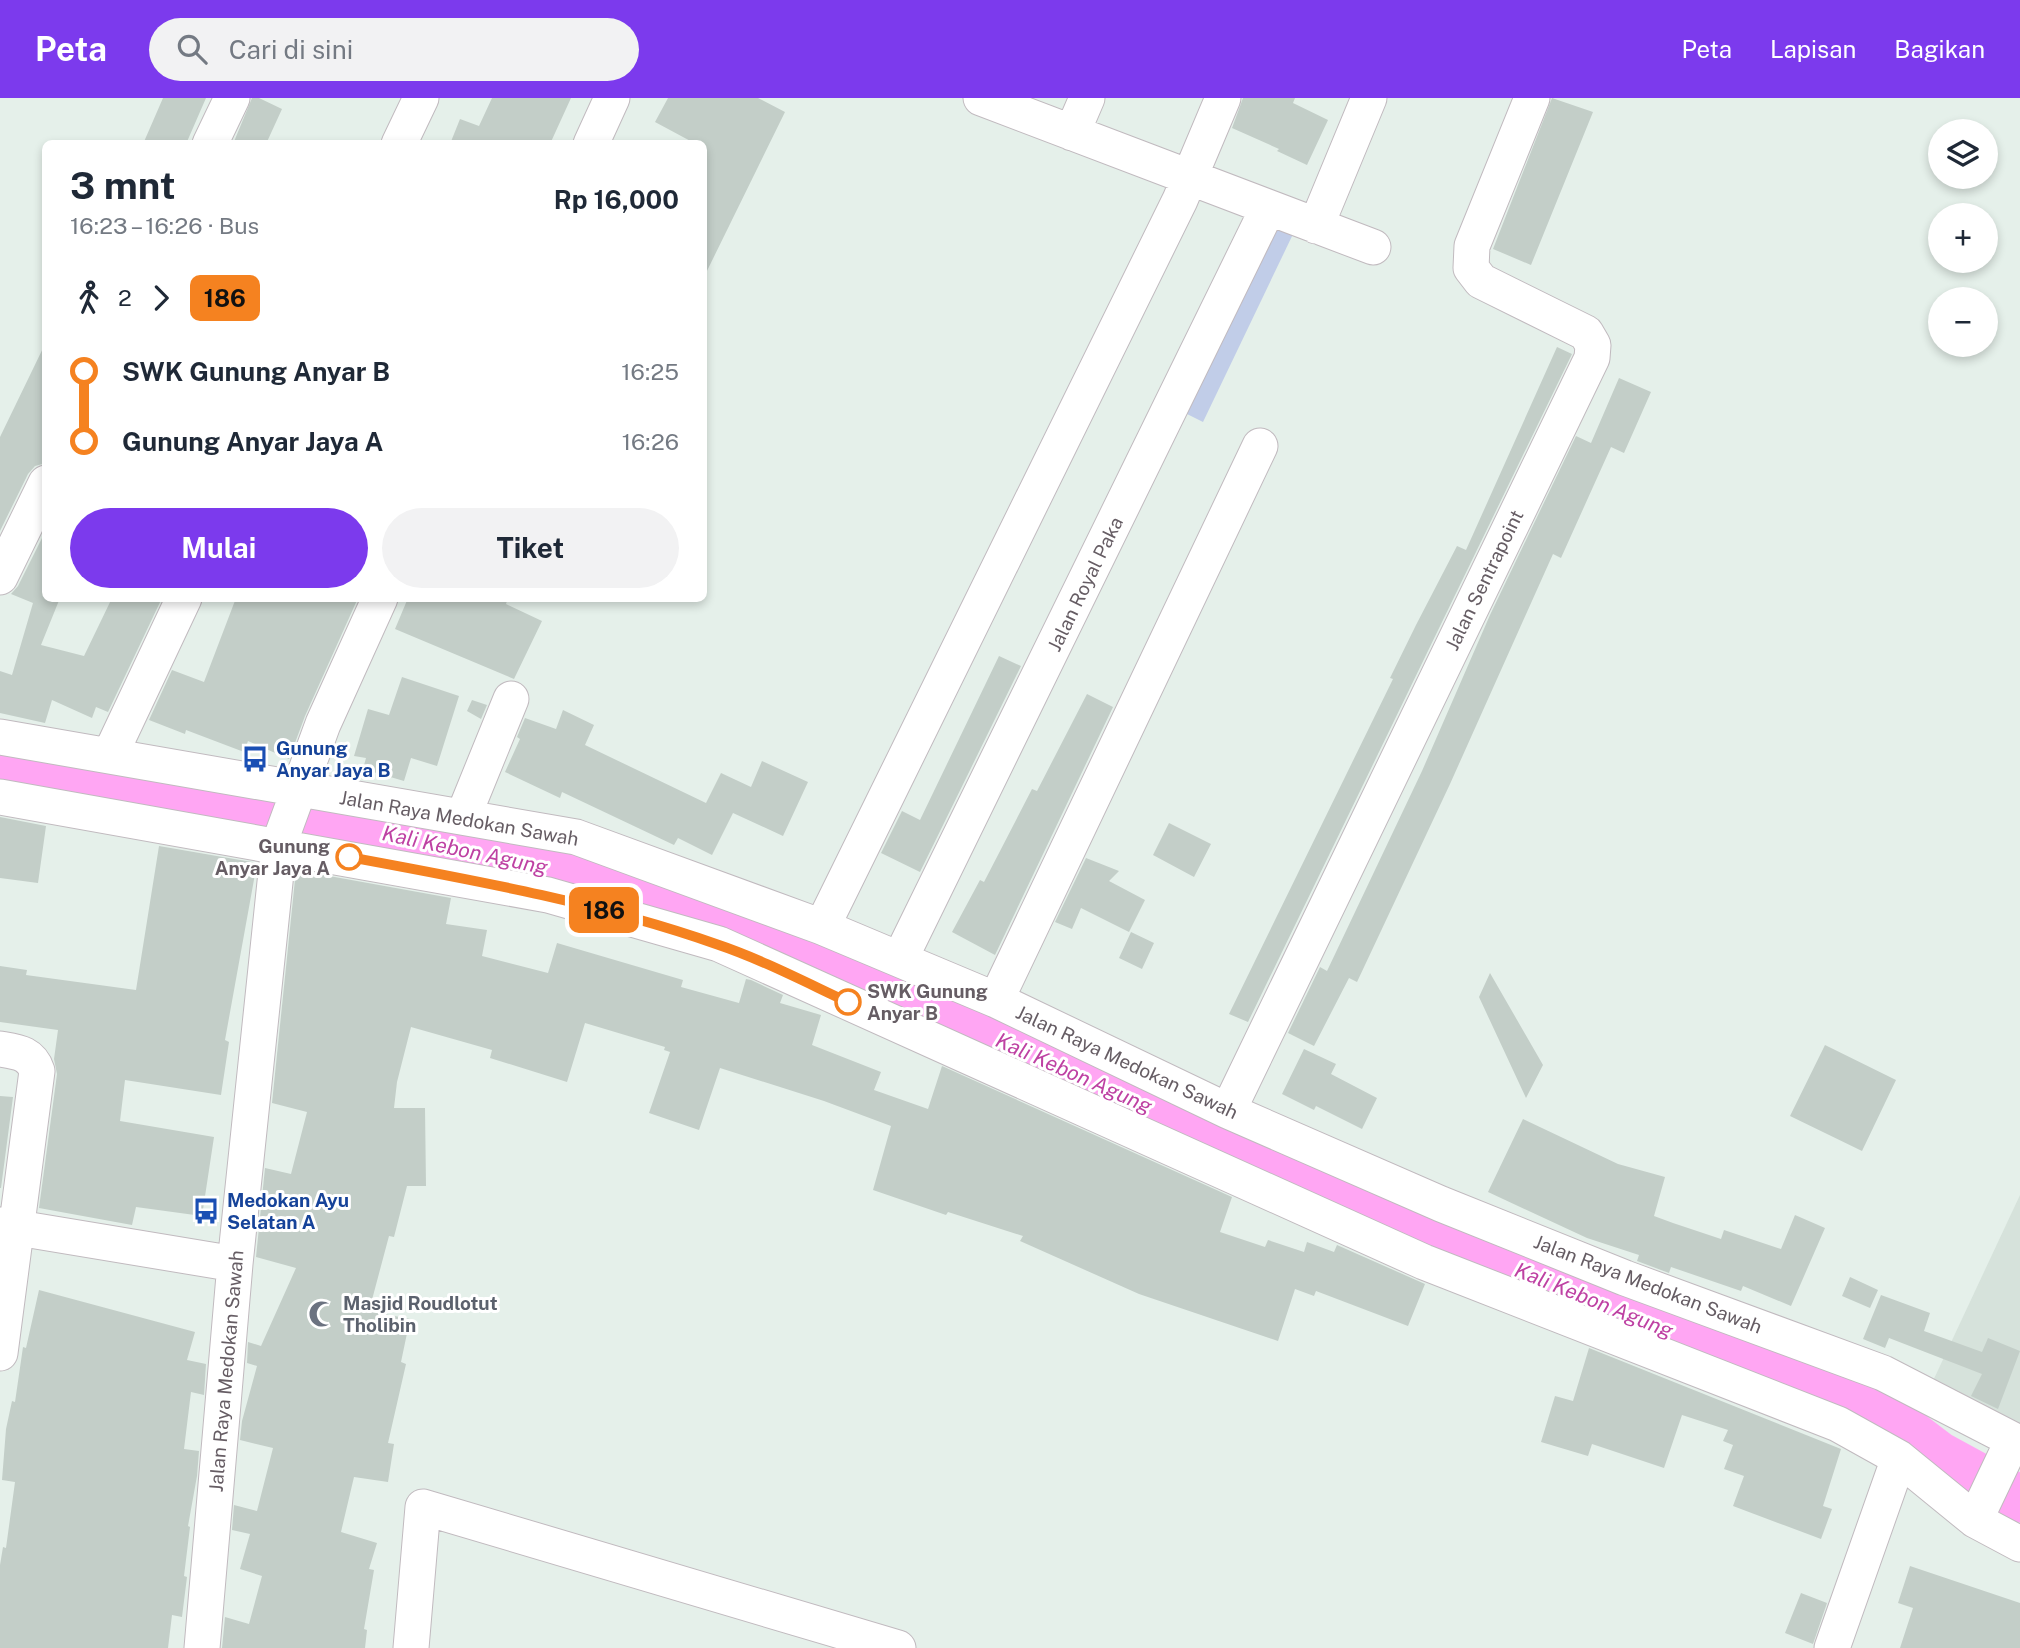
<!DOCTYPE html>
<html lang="id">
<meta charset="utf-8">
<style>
:root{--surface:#fff;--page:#f2f2f3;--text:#1f2937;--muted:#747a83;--accent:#7c3aed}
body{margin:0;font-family:"Public Sans",sans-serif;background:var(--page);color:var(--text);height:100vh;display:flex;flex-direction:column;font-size:26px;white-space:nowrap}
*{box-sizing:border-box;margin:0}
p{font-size:23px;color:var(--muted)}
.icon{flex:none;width:38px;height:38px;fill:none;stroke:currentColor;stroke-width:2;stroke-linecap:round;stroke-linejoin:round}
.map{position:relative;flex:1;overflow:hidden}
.details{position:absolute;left:42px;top:42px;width:665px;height:462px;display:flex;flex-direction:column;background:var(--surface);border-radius:10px;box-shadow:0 4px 10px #0003}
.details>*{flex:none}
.badge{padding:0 14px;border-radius:10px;font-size:24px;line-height:46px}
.buttons{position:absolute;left:1928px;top:21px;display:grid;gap:14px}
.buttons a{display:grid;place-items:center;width:70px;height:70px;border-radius:50%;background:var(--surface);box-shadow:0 4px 10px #0003;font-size:35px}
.map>.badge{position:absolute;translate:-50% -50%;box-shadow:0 0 0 4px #fff}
.legs{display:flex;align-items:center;gap:10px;height:77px;padding:0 28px;font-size:23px}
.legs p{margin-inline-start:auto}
.overview{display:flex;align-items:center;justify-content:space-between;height:119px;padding:0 28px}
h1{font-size:38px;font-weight:700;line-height:52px}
.primary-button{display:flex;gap:14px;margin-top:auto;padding:14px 28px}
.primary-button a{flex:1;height:80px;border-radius:42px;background:var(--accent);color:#fff;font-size:28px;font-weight:700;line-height:80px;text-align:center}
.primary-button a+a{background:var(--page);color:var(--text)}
ul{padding:0 28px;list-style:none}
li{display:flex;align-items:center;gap:24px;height:70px;font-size:26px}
li i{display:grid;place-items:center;width:10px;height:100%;margin:0 9px;background:currentColor}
li i::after{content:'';width:18px;height:18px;margin:-9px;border:5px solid;border-radius:50%;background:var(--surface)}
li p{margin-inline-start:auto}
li:first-child i{background:linear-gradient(#0000 50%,currentColor 0)}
li:last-child i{background:linear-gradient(currentColor 50%,#0000 0)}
header{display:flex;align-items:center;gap:42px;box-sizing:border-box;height:98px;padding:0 35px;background:var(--accent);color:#fff}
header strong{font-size:33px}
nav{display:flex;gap:38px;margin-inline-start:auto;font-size:24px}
.search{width:490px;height:63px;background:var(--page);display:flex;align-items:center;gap:18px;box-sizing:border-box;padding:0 24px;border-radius:38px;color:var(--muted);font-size:26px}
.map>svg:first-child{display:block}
.education{fill:#d6e2db}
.green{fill:#c1cde8}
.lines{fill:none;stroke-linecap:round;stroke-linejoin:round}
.river{stroke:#ffa6f3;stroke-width:47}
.building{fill:#c3cec8}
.minor-casing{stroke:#c1babf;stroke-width:37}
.minor{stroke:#fff;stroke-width:35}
.line-1-casing{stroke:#fff;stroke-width:16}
.line-1{stroke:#f58220;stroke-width:10}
.stop-1-dot{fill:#fff;stroke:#f58220;stroke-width:3.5}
.labels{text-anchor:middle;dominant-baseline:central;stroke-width:6;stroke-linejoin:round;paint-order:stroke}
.street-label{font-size:19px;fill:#665d64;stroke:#fff}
.transit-label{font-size:19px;font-weight:bold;fill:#164399;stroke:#fff;text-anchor:start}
.stop-label{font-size:19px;font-weight:bold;fill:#665d64;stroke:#fff;text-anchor:end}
.worship-label{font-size:19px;font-weight:bold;fill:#5b616d;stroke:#fff;text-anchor:start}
.water-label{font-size:21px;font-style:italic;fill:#be41a3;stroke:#fff}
</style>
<header>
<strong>Peta</strong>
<div class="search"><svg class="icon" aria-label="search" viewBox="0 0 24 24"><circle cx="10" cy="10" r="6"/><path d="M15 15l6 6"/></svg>Cari di sini</div>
<nav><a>Peta</a><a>Lapisan</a><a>Bagikan</a></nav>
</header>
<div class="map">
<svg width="2020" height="1550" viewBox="0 0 2020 1550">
<rect width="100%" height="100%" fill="#e5f0ea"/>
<path class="education" d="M2020,1097V1327L1932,1285Z"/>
<path class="green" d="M1278,126L1294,134L1203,324L1187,316Z"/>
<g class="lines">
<path class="river" d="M0,671L322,722L589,778L754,831L1461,1149L1722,1250L1889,1319L1939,1357L2020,1401"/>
</g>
<path class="building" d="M163,0H206L186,46H143Z
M252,0H259L282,11L266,46H233Z
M492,0H571L550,46H450L460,21L479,28Z
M668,0H758L785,14L704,179V46H696L655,24Z
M1243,0H1295L1293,5L1328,22L1307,67L1277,53L1279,51L1232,30Z
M1552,0L1593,14L1531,167L1493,151Z
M46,244V365L35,368L28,376L0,433V339Z
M1557,249L1572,256L1248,924L1229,916L1393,581L1390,580L1416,527L1457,448L1466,452Z
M1619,280L1651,294L1624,355L1611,349L1561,460L1553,456L1450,686L1357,884L1349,880L1314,948L1288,935L1320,869L1327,873L1422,673L1490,517L1576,338L1591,345Z
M46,432V500H60L41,547L84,558L112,500H162L108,614L96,609L92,620L52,602L45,625L0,615V573L12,577L33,505L11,496L18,488Z
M236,500H358L305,618L289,661L248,643L244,654L186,632L185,636L149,622L172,572L204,584Z
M408,500H508L506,506L542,523L514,581L395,531Z
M999,558L1021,568L920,774L881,755L902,713L920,722Z
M402,579L459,598L437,668L411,660L404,683L363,671L366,660L354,658L368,611L389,617Z
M1087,596L1113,609L995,857L952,834L980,782L984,784L1032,691L1037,693Z
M472,602L487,607L481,621L467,613Z
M563,612L594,627L585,647L706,705L721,675L751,689L762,663L808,684L783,738L733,715L712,757L678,740L674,747L562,694L560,700L505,674L520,641L517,639L525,620L556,631Z
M0,719L46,728L38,785L0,780Z
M1169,725L1211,746L1194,779L1153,757Z
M159,748L257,765L225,942L229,944L221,997L125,982L120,1023L214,1039L202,1118L136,1109L132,1127L39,1110L57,976L54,961L58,932L0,924V868L27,872L26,877L136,892Z
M1086,760L1119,773L1109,783L1145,802L1129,834L1081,810L1072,831L1055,824Z
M296,772L451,800L446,826L487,832L482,858L548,875L557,845L683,882L681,889L739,905L746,881L751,882L783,897L780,905L821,917L812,947L881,974L874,992L928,1011L942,968L1232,1099L1220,1134L1265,1149L1268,1142L1304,1154L1307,1144L1334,1154L1337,1147L1425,1186L1408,1228L1316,1193L1314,1198L1295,1191L1278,1243L1139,1196L1020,1143L1023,1138L948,1114L946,1117L873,1092L891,1028L824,1003L720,970L699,1032L649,1015L670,954L664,952L665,949L585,925L567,984L490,960L492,952L411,929L397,984L394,1010H425L426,1088H407L394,1139L389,1138L369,1213L410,1221L401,1264L406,1266L388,1345L394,1346L388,1384L354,1379L341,1434L377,1445L369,1471L374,1472L364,1531L367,1532L365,1550H222L225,1519L249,1526L262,1478L240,1471L250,1436L232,1432L234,1407L257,1413L273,1350L240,1342L242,1323L257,1268L247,1265L248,1244L261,1248L296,1170L256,1159L265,1070L291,1076L307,1014L272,1005Z
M1131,834L1154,845L1142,871L1119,860Z
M1490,875L1543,967L1526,1000L1479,899Z
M1825,947L1896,982L1862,1053L1790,1018Z
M1304,951L1336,966L1331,976L1377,1000L1362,1031L1316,1008L1314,1012L1282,996Z
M0,998L13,999L1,1090H0Z
M1523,1021L1618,1066L1665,1079L1654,1118L1673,1125L1721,1141L1724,1132L1781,1151L1795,1117L1825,1130L1791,1208L1743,1188L1741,1193L1671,1169L1669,1175L1637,1163L1639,1157L1587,1140L1488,1094Z
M1850,1179L1878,1192L1870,1210L1842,1198Z
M39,1192L195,1234L187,1262L206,1266L204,1297L191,1294L184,1351L199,1353L197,1378L188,1428L190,1429L184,1478L187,1479L182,1519L172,1517L168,1550H0V1467L3,1449L6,1450L15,1384L2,1382L6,1331L12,1303L15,1304L23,1249L26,1250Z
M1881,1197L1930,1215L1924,1233L1982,1254L1988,1240L2020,1253L1998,1311L1971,1298L1982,1276L1889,1240L1885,1250L1863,1241Z
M1589,1250L1841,1351L1823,1408L1832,1411L1821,1441L1733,1408L1744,1378L1724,1371L1733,1347L1723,1343L1728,1332L1682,1317L1664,1370L1592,1346L1588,1358L1541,1344L1555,1298L1573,1303Z
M1910,1468L2020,1505V1550H1900L1913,1510L1898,1505Z
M1801,1495L1827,1505L1813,1546L1785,1535Z"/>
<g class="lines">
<g class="minor-casing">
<path id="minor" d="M981,0L1373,149
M1072,35L1087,0
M210,46L232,0
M399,46L421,0
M591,46L612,0
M1316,128L1369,0
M0,479L46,385
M0,639L576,739L822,829L996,902L1228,1013L1441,1106L1625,1180L1883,1275L2013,1342L1975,1422
M110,657L184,500
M0,699L548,797L719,846L1424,1164L1838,1326L1899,1360L1975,1422L2020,1446
M463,719L511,601
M822,829L1180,102L1223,0
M900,861L1268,110
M996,902L1260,348
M0,951C18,954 31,955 37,973L0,1255
M1228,1013L1592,260L1593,247L1586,235L1481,183L1471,170L1472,148L1532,0
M0,1127L235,1166
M202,1550L235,1166L279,746L323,626L380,500
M411,1550L423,1409L898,1550
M1832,1550L1899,1360"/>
</g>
<use href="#minor" class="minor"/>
</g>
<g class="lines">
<g class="line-1-casing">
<path id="line-1" d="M349,759C473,782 596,804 716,846C761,861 805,884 848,904"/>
</g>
<use href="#line-1" class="line-1"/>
</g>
<defs>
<g id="bus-bare" transform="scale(2.1)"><path d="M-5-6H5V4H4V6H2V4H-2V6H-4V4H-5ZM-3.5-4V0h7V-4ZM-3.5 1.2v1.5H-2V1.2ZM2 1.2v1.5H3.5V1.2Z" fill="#1a4fb4" stroke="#fff" stroke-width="2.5" paint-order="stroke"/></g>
<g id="mosque-bare" transform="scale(2.1)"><path d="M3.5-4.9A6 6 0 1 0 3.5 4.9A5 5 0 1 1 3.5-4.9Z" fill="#6b7280" stroke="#fff" stroke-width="2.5" paint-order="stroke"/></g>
</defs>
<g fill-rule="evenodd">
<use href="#bus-bare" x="255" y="661"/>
<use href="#bus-bare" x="206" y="1113"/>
<use href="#mosque-bare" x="322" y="1216"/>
</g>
<g class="stop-1-dot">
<circle cx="349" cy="759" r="12"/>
<circle cx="848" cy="904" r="12"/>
</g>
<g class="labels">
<g class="street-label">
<text transform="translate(1484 482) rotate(-64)">Jalan Sentrapoint</text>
<text transform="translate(1085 486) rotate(-64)">Jalan Royal Paka</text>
<text transform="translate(459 720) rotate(10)">Jalan Raya Medokan Sawah</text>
<text transform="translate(1127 964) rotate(25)">Jalan Raya Medokan Sawah</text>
<text transform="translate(1648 1186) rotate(21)">Jalan Raya Medokan Sawah</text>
<text transform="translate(226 1273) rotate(-85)">Jalan Raya Medokan Sawah</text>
</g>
<g class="transit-label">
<text x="276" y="650">Gunung<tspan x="276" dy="22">Anyar Jaya B</tspan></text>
<text x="227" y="1102">Medokan Ayu<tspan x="227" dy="22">Selatan A</tspan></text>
</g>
<g class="stop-label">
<text x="330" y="748">Gunung<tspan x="330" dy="22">Anyar Jaya A</tspan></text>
<text x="867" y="893" text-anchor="start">SWK Gunung<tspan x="867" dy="22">Anyar B</tspan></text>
</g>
<g class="worship-label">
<text x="343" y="1205">Masjid Roudlotut<tspan x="343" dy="22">Tholibin</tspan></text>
</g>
<g class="water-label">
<text transform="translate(465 752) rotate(12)">Kali Kebon Agung</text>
<text transform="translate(1074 975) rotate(24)">Kali Kebon Agung</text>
<text transform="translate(1594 1202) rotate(22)">Kali Kebon Agung</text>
</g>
</g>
</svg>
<div class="buttons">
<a><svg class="icon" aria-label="layers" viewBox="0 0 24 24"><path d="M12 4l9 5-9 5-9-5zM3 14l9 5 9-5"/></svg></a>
<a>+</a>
<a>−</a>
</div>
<b class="badge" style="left:604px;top:812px;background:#f58220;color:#111">186</b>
<section class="details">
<div class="overview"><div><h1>3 mnt</h1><p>16:23 – 16:26 · Bus</p></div><b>Rp 16,000</b></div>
<div class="legs"><svg class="icon" aria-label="walk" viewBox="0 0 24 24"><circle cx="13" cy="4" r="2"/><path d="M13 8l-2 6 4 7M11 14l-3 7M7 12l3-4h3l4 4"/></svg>2<svg class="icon" aria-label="forward" viewBox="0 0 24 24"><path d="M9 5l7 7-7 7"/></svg><b class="badge" style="background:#f58220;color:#111">186</b></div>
<ul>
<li><i style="color:#f58220"></i><b>SWK Gunung Anyar B</b><p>16:25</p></li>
<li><i style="color:#f58220"></i><b>Gunung Anyar Jaya A</b><p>16:26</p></li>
</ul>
<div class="primary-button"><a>Mulai</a><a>Tiket</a></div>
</section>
</div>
